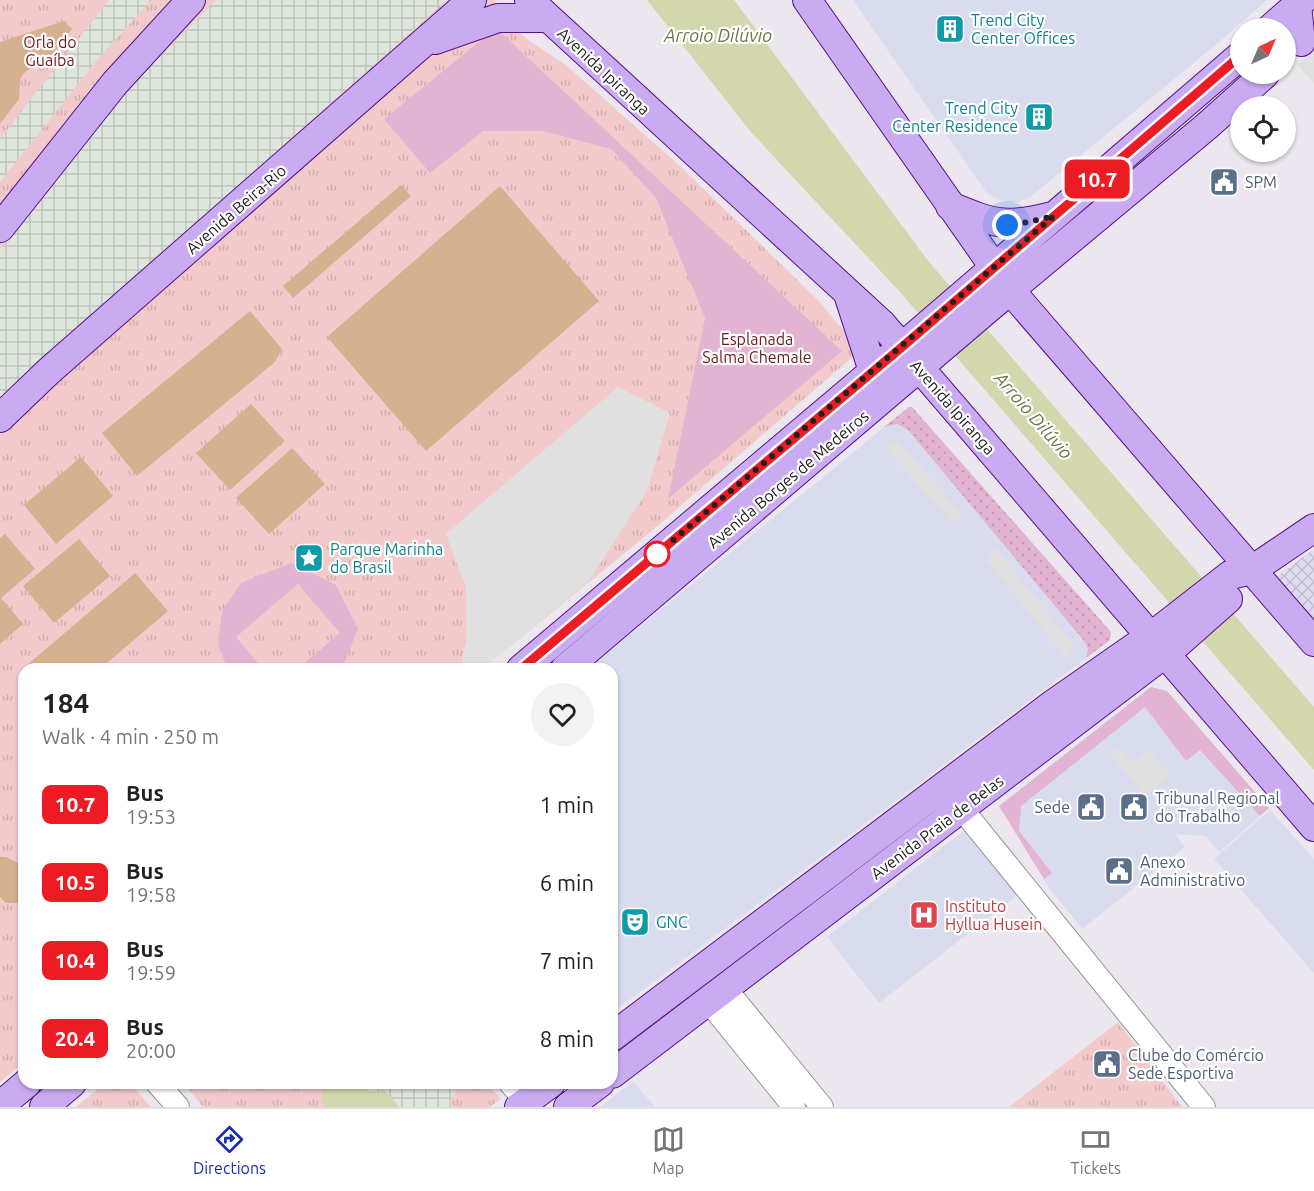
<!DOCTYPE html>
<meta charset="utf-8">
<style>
:root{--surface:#fff;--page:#f2f2f2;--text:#222;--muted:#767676;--line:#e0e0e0;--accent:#182cb7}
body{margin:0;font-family:Ubuntu,sans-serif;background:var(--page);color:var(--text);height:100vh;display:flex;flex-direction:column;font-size:22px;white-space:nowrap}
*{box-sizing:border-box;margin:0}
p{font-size:20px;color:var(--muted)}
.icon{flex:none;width:33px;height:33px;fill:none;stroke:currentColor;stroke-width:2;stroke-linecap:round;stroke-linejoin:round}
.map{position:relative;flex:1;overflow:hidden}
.side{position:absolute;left:18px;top:663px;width:600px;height:426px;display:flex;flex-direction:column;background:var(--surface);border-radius:18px;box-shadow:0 2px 4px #0004}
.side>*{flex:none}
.badge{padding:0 12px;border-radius:9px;font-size:21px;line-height:39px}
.needle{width:39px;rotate:44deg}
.tools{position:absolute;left:1230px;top:18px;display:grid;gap:12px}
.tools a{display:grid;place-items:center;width:66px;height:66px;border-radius:50%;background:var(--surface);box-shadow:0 2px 4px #0004;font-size:30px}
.you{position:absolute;width:30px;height:30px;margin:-15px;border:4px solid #fff;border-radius:50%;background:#1a73e8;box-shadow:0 0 0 9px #1a73e833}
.map>.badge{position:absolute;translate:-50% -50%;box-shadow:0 0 0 3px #fff}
.round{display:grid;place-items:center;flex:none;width:63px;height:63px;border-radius:32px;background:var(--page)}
.summary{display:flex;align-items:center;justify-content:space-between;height:102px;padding:0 24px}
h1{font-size:28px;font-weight:700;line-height:45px}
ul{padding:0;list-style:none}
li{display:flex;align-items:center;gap:18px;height:78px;padding:0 24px}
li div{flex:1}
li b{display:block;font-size:22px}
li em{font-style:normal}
li .badge{min-width:66px;font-weight:700;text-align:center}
.tab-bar{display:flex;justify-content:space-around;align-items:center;height:84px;border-top:2px solid var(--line);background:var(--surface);font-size:16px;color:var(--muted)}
.tab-bar a{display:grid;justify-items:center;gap:3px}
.tab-bar .on{color:var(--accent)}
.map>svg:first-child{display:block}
.commercial{fill:#d9dbee}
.military{fill:url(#military-cross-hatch)}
.grass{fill:url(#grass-dots)}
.park{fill:url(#park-tufts)}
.garden{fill:#e3b4d1}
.pitch{fill:#d5b18f}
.parking{fill:#e0e0e0}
.plaza{fill:url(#plaza-grid)}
.water{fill:#d3d7ad}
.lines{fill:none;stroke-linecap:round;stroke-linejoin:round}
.minor-casing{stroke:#949494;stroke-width:24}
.major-casing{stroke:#531289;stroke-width:30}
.minor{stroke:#fff;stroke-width:22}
.major{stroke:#caaaf1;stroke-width:28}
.line-casing{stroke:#fff;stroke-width:14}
.line{stroke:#ed1c24;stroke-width:9}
.walk{stroke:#202020;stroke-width:6;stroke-dasharray:0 10.8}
.stop-dot{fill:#fff;stroke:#ed1c24;stroke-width:3}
.labels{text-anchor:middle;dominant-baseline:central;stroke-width:4.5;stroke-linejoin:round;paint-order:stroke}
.culture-label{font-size:16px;fill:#0d838f;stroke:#fff;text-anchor:start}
.park-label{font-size:16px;fill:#72191d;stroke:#fff}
.street-label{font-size:16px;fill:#202020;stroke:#fff}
.service-label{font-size:16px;fill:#4e5e75;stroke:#fff;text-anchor:start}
.health-label{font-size:16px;fill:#be3a42;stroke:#fff;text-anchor:start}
.water-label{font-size:18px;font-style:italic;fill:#647942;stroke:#fff}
</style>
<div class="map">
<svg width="1314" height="1107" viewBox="0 0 1314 1107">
<defs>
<pattern id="military-cross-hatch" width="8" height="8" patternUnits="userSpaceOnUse" patternTransform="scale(1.5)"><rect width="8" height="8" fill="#dfdcef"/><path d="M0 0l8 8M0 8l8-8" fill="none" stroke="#bfbccd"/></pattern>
<pattern id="grass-dots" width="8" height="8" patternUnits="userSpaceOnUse" patternTransform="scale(1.5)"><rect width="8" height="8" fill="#e3b4d1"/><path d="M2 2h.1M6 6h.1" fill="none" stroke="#c29ab3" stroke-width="1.8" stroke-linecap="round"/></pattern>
<pattern id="park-tufts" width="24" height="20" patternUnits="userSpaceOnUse" patternTransform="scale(1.5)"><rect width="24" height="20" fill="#f3cacc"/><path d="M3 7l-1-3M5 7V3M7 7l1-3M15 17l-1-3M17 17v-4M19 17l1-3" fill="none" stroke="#d0adaf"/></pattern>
<pattern id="plaza-grid" width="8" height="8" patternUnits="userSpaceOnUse" patternTransform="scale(1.5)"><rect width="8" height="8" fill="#dde5dc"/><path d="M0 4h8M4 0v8" fill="none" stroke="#bdc4bc"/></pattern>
</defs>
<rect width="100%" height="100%" fill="#ece7ef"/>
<path class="commercial" d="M853,0H1267L1218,43L1029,198L1018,202H1007L995,198L986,192Z
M909,407H912L1111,632L1110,640L612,1013V669H588Z
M1151,687L1167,691L1269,808L1219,852L1206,836L1175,834L1185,847L1082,929L1049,888L999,806Z
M1270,810L1314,859V973L1214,859Z
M967,828L1019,894L879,1003L827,937Z
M633,1081L655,1107H600L627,1086Z"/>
<path class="military" d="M1314,549V619L1277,576Z"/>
<path class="grass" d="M909,407H912L1111,632L1110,640L1086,658L1088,649L1085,642L908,430L897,424L884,427Z"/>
<path class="park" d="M0,0H494L512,25L528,40L566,65L681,167L820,302L836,322L854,340L857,353L647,535L482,669H24V1062L0,1082Z
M1118,1022L1182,1107H1009Z
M105,1083H130L151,1107H76Z
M183,1083H487L501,1099L490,1107H203Z"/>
<path class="garden" d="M496,28L842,351L668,499L705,318L656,198L611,149L543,131H483L430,173L384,119Z
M291,563L336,585L358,629L342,669H298L340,633L298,584L236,637L263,669H228L218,646L222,611L241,583Z
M1151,687L1167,691L1269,808L1260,816L1200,750L1186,761L1145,707L1021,806L1019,831L1052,873L1044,879L999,806Z"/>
<path class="pitch" d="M64,21L72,29L51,57L35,65L23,74L20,80L19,99L0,124V42Z
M401,185L411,196L293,298L283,286Z
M500,186L599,301L426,451L327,337Z
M250,311L282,349L275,362L137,476L102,433Z
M251,404L285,441L230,490L196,453Z
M292,448L325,484L269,534L236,498Z
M81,457L113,496L56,544L24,505Z
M5,534L35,569L1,598L23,624L0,644V538Z
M79,539L110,576L54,623L23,586Z
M135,573L168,611L100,669H24V676L20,671Z
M0,857H6L24,866V903H6L0,897Z"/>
<path class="parking" d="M1314,50V84L1297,64Z
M618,387L670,413L647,491L589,581L482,669H460L467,639L466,588L446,534Z
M897,439L963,515L952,523L911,478L885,447Z
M995,546L1075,646L1066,658L986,560Z
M1119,747L1133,763L1149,750L1170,775L1144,796L1110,754Z"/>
<path class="plaza" d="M109,0H151L97,60L0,182V139Z
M216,0H447L48,354L0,401V250L123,94Z
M361,1083H448L456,1092L449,1102L454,1107H399L383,1089L376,1093L369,1092Z"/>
<path class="water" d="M647,0H734L929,262L1314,707V770L900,292L750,131Z
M323,1083H361C367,1092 373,1094 383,1089L399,1107H325L322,1103Z"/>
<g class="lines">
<g class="minor-casing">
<path id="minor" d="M961,808L1204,1107
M725,988L822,1107
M708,1001L794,1107
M157,1083L178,1107
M510,1083L531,1107"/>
</g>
<g class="major-casing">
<path id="major" d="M529,0L882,324L1314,827
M807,0L1010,290L1314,642
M1297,5L1301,42
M1271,28L1303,0
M435,40L498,18H547
M950,206C994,224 1005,228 1052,216
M0,228L115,83L191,0
M848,294L873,371L874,390
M0,418L49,371L472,0
M521,669L902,347L1240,56
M565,669L1010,290L1207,126L1265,74
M612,1037L1053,704L1162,628L1230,575L1252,570L1314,528
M612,1074L1176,645L1228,599
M0,1106L27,1083
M44,1107L72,1083
M519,1107L551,1083
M568,1107L600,1083"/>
</g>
<use href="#minor" class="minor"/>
<use href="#major" class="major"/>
</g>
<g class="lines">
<g class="line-casing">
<path id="line" d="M521,669L902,347L1240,56"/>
</g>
<use href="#line" class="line"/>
<path class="walk" d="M657,554L1054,216L1029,222L1007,225"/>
</g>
<defs>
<g id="building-square" transform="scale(1.5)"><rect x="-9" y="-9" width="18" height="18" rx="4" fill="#0f9aa8" stroke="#fff"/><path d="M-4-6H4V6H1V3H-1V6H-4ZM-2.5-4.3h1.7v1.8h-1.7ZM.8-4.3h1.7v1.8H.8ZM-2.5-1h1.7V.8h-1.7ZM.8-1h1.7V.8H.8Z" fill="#fff"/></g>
<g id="civic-square" transform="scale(1.5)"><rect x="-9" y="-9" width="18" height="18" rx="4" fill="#5c6f8a" stroke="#fff"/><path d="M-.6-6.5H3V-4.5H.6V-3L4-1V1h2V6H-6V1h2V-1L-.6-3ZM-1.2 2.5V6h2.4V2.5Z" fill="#fff"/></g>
<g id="sight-square" transform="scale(1.5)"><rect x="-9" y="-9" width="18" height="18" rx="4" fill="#0f9aa8" stroke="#fff"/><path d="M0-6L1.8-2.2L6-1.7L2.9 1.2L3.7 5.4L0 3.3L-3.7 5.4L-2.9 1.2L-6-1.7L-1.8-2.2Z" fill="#fff"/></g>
<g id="hospital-square" transform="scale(1.5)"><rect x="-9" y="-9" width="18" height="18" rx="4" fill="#e0444e" stroke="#fff"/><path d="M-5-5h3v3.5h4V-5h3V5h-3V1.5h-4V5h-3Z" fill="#fff"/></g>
<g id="theatre-square" transform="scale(1.5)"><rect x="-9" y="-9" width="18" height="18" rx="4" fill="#0f9aa8" stroke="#fff"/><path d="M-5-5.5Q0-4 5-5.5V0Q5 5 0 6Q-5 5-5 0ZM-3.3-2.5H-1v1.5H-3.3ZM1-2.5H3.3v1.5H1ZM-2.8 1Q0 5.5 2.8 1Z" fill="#fff"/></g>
</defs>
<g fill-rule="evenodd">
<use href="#building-square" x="950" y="29"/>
<use href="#building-square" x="1039" y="117"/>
<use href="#civic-square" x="1224" y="182"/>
<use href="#sight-square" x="309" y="558"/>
<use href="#civic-square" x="1091" y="807"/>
<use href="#civic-square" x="1134" y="807"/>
<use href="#civic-square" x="1119" y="871"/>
<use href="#hospital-square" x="924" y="915"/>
<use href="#theatre-square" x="635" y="922"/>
<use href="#civic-square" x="1107" y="1064"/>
</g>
<circle class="stop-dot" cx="657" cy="554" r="12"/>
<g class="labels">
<g class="culture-label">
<text x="971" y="20">Trend City<tspan x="971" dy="18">Center Offices</tspan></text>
<text x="1018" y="108" text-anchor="end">Trend City<tspan x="1018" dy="18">Center Residence</tspan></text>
<text x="330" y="549">Parque Marinha<tspan x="330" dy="18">do Brasil</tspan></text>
<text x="656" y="922">GNC</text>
</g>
<g class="park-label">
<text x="50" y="42">Orla do<tspan x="50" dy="18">Guaíba</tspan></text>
<text x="757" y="339">Esplanada<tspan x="757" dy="18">Salma Chemale</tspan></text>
</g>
<g class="street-label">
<text transform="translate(604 71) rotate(43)">Avenida Ipiranga</text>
<text transform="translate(236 209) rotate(-41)">Avenida Beira-Rio</text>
<text transform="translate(953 407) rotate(49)">Avenida Ipiranga</text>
<text transform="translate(788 479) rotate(-40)">Avenida Borges de Medeiros</text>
<text transform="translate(937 827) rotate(-37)">Avenida Praia de Belas</text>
</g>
<g class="service-label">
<text x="1245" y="182">SPM</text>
<text x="1155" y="798">Tribunal Regional<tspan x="1155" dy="18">do Trabalho</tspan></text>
<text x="1070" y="807" text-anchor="end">Sede</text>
<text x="1140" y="862">Anexo<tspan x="1140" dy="18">Administrativo</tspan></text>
<text x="1128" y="1055">Clube do Comércio<tspan x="1128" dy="18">Sede Esportiva</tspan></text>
</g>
<g class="health-label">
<text x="945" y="906">Instituto<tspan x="945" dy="18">Hyllua Husein</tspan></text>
</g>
<g class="water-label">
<text x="718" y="35">Arroio Dilúvio</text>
<text transform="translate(1034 415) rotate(49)">Arroio Dilúvio</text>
</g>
</g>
</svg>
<div class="tools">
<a><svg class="needle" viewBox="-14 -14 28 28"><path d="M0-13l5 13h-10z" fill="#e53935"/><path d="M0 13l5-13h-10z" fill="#767676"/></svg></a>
<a><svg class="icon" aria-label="locate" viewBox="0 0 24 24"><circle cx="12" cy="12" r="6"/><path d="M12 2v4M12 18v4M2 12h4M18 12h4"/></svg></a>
</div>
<div class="you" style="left:1007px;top:225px"></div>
<b class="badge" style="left:1097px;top:179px;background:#ed1c24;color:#fff">10.7</b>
<section class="side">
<div class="summary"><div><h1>184</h1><p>Walk · 4 min · 250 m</p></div><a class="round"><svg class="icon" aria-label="heart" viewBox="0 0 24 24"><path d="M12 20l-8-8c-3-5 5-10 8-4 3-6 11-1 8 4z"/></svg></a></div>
<ul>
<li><span class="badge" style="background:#ed1c24;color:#fff">10.7</span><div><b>Bus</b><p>19:53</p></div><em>1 min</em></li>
<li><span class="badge" style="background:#ed1c24;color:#fff">10.5</span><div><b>Bus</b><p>19:58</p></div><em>6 min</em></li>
<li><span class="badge" style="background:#ed1c24;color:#fff">10.4</span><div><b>Bus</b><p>19:59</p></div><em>7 min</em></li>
<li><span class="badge" style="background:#ed1c24;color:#fff">20.4</span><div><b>Bus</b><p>20:00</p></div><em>8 min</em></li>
</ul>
</section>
</div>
<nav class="tab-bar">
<a class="on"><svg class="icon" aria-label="directions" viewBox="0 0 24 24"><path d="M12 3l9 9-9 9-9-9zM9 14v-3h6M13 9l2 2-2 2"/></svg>Directions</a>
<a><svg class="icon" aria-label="map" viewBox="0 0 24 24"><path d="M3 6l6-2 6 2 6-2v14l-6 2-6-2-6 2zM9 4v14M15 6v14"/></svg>Map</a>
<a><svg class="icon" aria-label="tickets" viewBox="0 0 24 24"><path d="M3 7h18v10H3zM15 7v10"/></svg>Tickets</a>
</nav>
